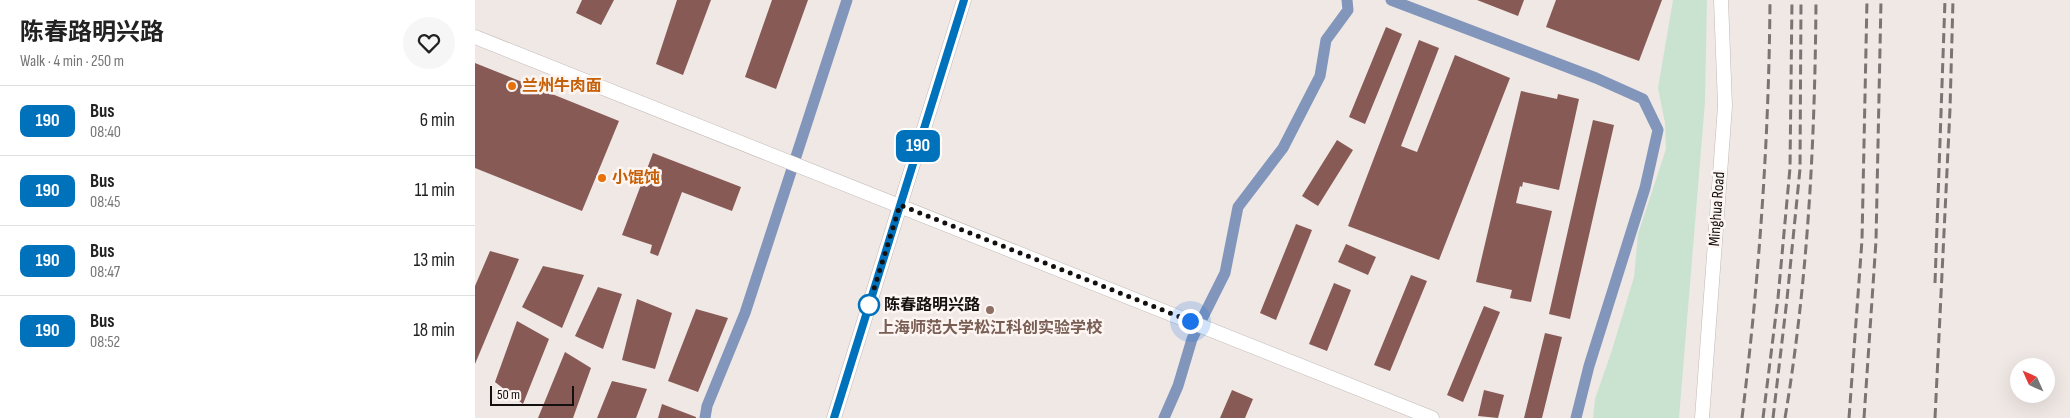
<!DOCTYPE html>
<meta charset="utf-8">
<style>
:root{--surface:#fff;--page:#f6f6f6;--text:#222;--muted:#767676;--line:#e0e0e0}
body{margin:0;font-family:"Sofia Sans Condensed","Noto Sans SC",sans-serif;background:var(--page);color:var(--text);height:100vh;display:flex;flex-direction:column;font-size:19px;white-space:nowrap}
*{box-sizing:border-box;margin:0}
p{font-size:16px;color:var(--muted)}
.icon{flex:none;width:28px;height:28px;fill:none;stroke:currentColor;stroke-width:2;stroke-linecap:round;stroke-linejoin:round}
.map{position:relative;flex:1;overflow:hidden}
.panel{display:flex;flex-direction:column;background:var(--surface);width:475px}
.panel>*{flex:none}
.badge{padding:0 10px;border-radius:8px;font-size:18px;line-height:32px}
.needle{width:32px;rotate:315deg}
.fabs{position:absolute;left:1535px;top:358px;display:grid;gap:10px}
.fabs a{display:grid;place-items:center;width:45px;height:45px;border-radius:50%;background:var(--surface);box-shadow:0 5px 20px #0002;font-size:25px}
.scale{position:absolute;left:15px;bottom:12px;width:84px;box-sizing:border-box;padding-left:5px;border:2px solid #13100f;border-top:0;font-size:14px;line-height:18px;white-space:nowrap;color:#13100f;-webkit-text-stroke:4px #fdf5f2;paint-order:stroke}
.you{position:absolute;width:25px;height:25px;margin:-12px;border:4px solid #fff;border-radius:50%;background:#1a73e8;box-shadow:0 0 0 8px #1a73e833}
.map>.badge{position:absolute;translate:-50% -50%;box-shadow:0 0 0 2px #fff}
.round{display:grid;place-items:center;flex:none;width:52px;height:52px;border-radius:26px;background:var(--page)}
.overview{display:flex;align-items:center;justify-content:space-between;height:85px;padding:0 20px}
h1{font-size:24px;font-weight:700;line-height:38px}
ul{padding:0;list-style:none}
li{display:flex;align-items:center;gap:15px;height:70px;padding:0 20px;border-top:1px solid var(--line)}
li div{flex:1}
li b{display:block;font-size:19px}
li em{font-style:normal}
li .badge{min-width:55px;font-weight:700;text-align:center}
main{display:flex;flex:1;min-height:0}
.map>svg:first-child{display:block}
.green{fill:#cae3d1}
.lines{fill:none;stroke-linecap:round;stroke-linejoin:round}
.canal{stroke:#8296bb;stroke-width:11}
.building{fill:#875a56}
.minor-casing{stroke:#c1b9b7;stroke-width:15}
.minor{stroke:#fff;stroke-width:14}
.rail{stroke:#7a7472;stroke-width:3;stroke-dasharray:10 5;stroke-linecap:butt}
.line-casing{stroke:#fff;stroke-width:11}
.line{stroke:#0072bc;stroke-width:8}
.walk{stroke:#13100f;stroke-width:5;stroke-dasharray:0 9}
.food-dot{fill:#e8710a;stroke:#fdf5f2;stroke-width:2}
.stop-dot{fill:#fff;stroke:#0072bc;stroke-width:2.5}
.education-dot{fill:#8d6e63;stroke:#fdf5f2;stroke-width:2}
.labels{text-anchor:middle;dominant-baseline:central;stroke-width:5;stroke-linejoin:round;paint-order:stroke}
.food-label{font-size:16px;font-weight:bold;fill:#c56008;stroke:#fdf5f2;text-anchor:start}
.street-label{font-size:16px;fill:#13100f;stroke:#fdf5f2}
.stop-label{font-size:16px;font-weight:bold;fill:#13100f;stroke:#fdf5f2;text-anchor:start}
.education-label{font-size:16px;font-weight:bold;fill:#785e54;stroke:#fdf5f2}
</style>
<main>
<section class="panel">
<div class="overview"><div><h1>陈春路明兴路</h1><p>Walk · 4 min · 250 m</p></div><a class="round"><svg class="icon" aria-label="heart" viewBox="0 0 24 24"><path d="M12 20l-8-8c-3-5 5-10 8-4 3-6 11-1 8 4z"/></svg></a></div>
<ul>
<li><span class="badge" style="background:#0072bc;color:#fff">190</span><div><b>Bus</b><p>08:40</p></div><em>6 min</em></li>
<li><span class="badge" style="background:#0072bc;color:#fff">190</span><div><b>Bus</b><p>08:45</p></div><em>11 min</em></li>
<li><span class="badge" style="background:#0072bc;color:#fff">190</span><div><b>Bus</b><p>08:47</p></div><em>13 min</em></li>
<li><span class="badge" style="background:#0072bc;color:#fff">190</span><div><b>Bus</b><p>08:52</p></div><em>18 min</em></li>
</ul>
</section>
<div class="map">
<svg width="1595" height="418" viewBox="0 0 1595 418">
<rect width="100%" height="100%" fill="#f0e8e5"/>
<path class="green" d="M1198,0H1232L1230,102L1204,418H1118L1120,399L1137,350L1159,277L1163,234L1191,149L1190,123L1183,88Z"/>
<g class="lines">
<path class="canal" d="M916,0L1121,78L1168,99L1183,130L1170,188L1114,366L1101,418
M230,418L232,406L270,313L372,0
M689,418L703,386L717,339L750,273L763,207L808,148L845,76L851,40L873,10L872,0"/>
</g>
<path class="building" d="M107,0H139L126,25L101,13Z
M202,0H236L208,75L181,64Z
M297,0H333L301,89L270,77Z
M1002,0H1049L1043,16Z
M1081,0H1187L1164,61L1071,27Z
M911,27L927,34L890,124L874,117Z
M944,40L964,48L926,146L942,152L980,55L1035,78L964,260L873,226Z
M0,63L144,121L107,211L0,168Z
M1046,91L1082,99L1083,94L1104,99L1084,190L1048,182L1047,187L1045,186L1041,203L1077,211L1056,302L1035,298L1037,290L1001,282Z
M1118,120L1139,125L1095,319L1074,314Z
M862,140L878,150L843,206L827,196Z
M178,153L266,187L257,211L207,192L183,256L175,253L177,245L147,235Z
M821,224L837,230L801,320L785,313Z
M871,244L901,257L893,275L863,262Z
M15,251L44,259L0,364V286Z
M68,266L109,275L87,328L47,307Z
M936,275L952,281L915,371L899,365Z
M859,283L876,290L852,351L834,344Z
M123,287L147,294L128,349L100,336Z
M162,299L197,313L180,369L147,360Z
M1009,306L1025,312L988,402L972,395Z
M221,309L253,318L223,392L193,381Z
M42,321L74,339L48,404L20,382Z
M1070,333L1087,337L1067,418H1049Z
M90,352L116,368L98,418H63Z
M137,381L172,389L161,418H122Z
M757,390L778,399L770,418H745Z
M1009,390L1029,395L1023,418L1003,416Z
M187,404L221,417V418H183Z"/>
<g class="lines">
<g class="minor-casing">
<path id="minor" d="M0,37L957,418
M359,418L489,0
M1227,418L1250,106L1246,0"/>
</g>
<use href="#minor" class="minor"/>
<path class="rail" d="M1460,283L1470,0
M1267,418C1284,280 1294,139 1295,0
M1288,418L1303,298L1315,168L1317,0
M1298,418L1312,299L1325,169L1326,0
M1310,418C1333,280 1340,140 1341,0
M1374,418L1387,240L1392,0
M1389,418L1401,241L1406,0
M1460,418L1475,109L1478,0"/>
</g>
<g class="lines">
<g class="line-casing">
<path id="line" d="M359,418L489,0"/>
</g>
<use href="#line" class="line"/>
<path class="walk" d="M394,305L425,205L715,321"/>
</g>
<g class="food-dot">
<circle cx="37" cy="86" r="5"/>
<circle cx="127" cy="178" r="5"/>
</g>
<circle class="stop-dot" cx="394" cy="305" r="10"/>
<circle class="education-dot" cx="515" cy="310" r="5"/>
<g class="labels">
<g class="food-label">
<text x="47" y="86">兰州牛肉面</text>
<text x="137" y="178">小馄饨</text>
</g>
<g class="street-label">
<text transform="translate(1242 209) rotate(-86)">Minghua Road</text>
</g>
<g class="stop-label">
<text x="409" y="305">陈春路明兴路</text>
</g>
<g class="education-label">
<text x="515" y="328">上海师范大学松江科创实验学校</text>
</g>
</g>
</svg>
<div class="fabs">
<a><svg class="needle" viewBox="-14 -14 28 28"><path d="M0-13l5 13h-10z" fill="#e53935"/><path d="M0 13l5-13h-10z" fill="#767676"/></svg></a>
</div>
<div class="scale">50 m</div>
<div class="you" style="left:715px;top:321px"></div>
<b class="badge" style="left:443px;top:146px;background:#0072bc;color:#fff">190</b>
</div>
</main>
